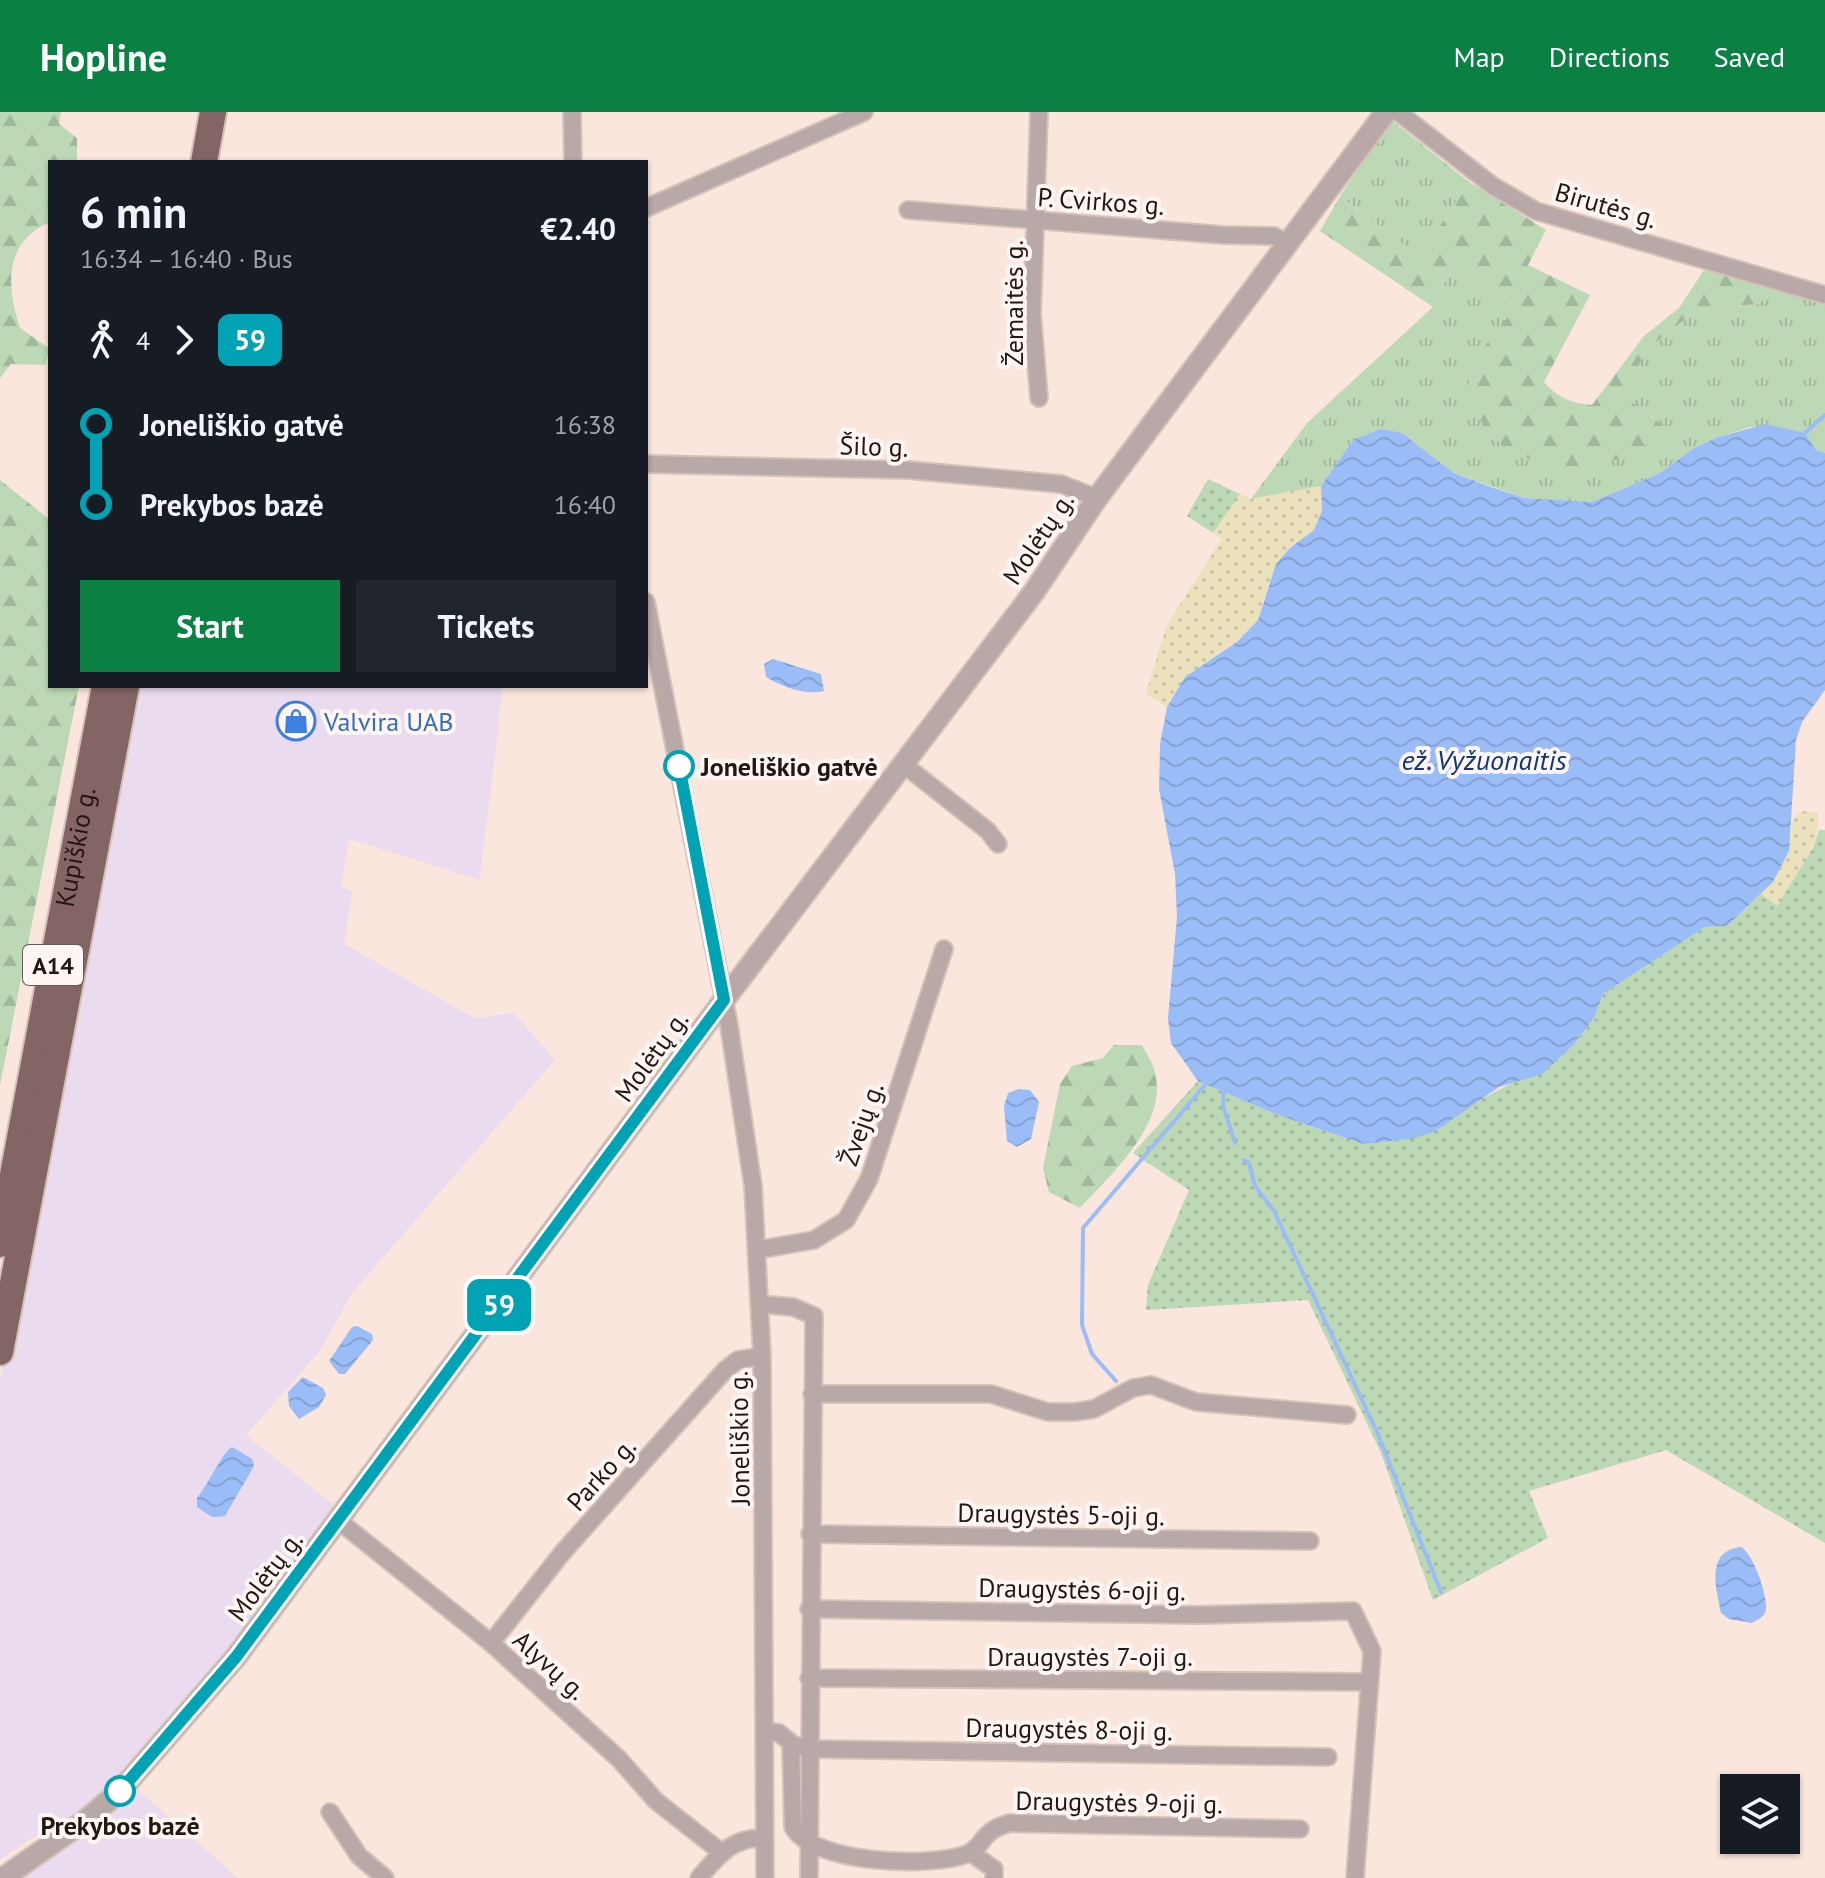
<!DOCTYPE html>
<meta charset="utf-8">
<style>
:root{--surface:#171b24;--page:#20242c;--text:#f1f3f6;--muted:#9ea1a6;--accent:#0b8043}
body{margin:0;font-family:"PT Sans",sans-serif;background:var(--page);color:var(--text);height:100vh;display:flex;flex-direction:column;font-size:30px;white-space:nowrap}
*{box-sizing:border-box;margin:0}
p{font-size:26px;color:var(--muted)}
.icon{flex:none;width:44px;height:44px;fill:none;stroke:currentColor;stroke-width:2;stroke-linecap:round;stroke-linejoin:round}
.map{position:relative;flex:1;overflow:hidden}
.side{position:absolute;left:48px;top:48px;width:600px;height:528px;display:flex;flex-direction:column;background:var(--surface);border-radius:0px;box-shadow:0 2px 6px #0004}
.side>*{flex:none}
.badge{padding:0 16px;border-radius:12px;font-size:28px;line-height:52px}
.fabs{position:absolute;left:1720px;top:1662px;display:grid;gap:16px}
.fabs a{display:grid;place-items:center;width:80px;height:80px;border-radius:0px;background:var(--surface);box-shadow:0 2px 6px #0004;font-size:40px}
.map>.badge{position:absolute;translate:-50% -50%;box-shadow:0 0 0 4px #fff}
.legs{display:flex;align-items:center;gap:12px;height:88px;padding:0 32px;font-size:26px}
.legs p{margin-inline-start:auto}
.overview{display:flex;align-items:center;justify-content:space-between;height:136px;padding:0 32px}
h1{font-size:44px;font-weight:700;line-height:60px}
.button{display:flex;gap:16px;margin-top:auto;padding:16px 32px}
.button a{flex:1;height:92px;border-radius:0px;background:var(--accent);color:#fff;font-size:32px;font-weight:700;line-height:92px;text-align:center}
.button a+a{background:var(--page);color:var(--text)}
ul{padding:0 32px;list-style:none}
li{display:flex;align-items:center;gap:28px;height:80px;font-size:30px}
li i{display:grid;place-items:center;width:12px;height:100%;margin:0 10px;background:currentColor}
li i::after{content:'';width:20px;height:20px;margin:-10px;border:6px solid;border-radius:50%;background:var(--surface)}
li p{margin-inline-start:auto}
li:first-child i{background:linear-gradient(#0000 50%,currentColor 0)}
li:last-child i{background:linear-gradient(currentColor 50%,#0000 0)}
header{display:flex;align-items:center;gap:48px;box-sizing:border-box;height:112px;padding:0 40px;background:var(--accent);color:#fff}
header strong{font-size:38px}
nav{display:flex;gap:44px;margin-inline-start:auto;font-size:28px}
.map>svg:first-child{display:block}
.industrial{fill:#eadbee}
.grass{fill:url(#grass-tufts)}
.forest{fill:url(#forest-firs)}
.sand{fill:url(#sand-dots)}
.park{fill:url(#park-dots)}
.water{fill:url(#water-waves)}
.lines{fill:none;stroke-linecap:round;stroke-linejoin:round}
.stream{stroke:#9abcf7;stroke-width:4}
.minor-casing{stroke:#d4c1b8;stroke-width:20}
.tertiary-casing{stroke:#d4c1b8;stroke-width:24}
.trunk-casing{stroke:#d4c1b8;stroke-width:30}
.minor{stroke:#b8a8a7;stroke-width:16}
.tertiary{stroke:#b8a8a7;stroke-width:20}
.trunk{stroke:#846565;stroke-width:26}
.line-1-casing{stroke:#fff;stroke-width:18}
.line-1{stroke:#00a3b4;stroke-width:12}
.stop-1-dot{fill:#fff;stroke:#00a3b4;stroke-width:4}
.labels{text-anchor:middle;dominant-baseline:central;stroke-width:8;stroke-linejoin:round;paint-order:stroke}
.shield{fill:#fdf6f3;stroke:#645a56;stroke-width:2}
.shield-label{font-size:24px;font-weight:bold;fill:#231712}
.street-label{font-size:26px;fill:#231712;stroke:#fdf6f3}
.shop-label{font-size:26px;fill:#366cbe;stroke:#fdf6f3;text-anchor:start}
.stop-label{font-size:26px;font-weight:bold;fill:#231712;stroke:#fdf6f3;text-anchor:start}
.water-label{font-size:28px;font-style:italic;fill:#103679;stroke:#fdf6f3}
</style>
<header>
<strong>Hopline</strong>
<nav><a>Map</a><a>Directions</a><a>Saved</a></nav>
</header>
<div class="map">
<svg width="1825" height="1766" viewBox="0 0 1825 1766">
<defs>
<pattern id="grass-tufts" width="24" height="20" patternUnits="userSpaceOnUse" patternTransform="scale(2)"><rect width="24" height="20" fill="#bcd8b4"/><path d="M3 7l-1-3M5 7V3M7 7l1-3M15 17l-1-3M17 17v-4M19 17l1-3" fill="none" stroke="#a1b99a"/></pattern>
<pattern id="forest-firs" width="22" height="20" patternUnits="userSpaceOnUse" patternTransform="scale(2)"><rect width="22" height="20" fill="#bcd8b4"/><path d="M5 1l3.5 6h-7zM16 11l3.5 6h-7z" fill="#a1b99a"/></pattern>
<pattern id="sand-dots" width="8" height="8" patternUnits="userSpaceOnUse" patternTransform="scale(2)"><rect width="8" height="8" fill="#ebe1bc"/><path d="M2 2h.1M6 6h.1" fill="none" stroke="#c9c0a1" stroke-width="1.8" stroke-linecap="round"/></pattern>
<pattern id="park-dots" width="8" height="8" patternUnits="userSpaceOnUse" patternTransform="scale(2)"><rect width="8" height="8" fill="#bcd8b4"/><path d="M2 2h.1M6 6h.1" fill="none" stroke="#a1b99a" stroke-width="1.8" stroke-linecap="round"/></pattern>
<pattern id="water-waves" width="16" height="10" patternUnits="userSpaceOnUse" patternTransform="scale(2)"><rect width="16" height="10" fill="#9abcf7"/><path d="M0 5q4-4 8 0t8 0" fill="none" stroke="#84a1d3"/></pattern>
</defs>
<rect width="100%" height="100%" fill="#fbe6dd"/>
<path class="industrial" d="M131,574H503L480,768L349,727L341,774L352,779L344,832L474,906L514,901L555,948L353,1180L319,1240L246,1323L340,1398L232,1541L128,1658L62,1713L28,1728L0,1748V1268Z
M137,1677L238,1766H19L107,1707Z"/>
<path class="grass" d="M1391,8L1469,70L1419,145L1340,84Z
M1451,157H1465L1518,194L1469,255V274L1654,306L1631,290L1628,276L1646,238L1698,197L1758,192L1776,178L1825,193V341L1816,338L1805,321L1750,315L1718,325L1694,336L1660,361L1592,390L1524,386L1454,361L1402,321L1353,328L1321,374L1251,387L1307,311L1433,195Z"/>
<path class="forest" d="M0,0H61L59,12L77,26V50H50V110C4,130 6,173 20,216L50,237L45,253L11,252L0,266Z
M1469,70L1546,118L1528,153L1590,183L1544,270C1556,285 1573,292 1592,293L1644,224L1679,196L1704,158L1776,178L1758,192L1698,197L1646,238L1628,276L1632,290L1665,315L1662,326L1598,356H1553L1508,338L1484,317L1469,274V255L1517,193L1465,157H1451L1433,195L1320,119L1340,84L1419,145Z
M0,368L50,408V574H79L0,973Z
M1114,933H1142C1146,941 1153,951 1155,961C1168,1011 1111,1063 1080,1096L1049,1080L1043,1056L1060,972L1072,954L1103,946Z"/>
<path class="sand" d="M1321,374L1322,399L1314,418L1290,436L1268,473L1258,508L1237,530L1185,565L1167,595L1146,581L1167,513L1222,427L1213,421L1240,382L1251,387Z
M1804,699L1818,701C1820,737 1796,765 1777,794L1761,782C1783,760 1789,736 1793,706Z"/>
<path class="park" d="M1208,367L1240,382L1213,421L1187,404Z
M1819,718H1825V1431L1666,1338L1529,1379L1548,1426L1433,1488L1381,1341L1308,1188L1146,1198L1148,1173L1189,1078L1133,1041L1198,969L1275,1002L1363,1032L1470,993L1514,970L1574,932L1594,906L1603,882L1705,815L1727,814L1761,782L1777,794L1813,736Z"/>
<path class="water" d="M1766,312L1805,321L1816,338L1825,341V578L1802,610L1796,628L1789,739L1773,770L1727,814L1705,815L1603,882L1594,906L1574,932L1542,962L1499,975L1434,1020L1410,1027L1363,1032L1275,1002L1198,969L1171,931L1168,906L1177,805L1175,762L1159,677L1160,632L1167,595L1185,565L1237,530L1258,508L1276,452L1290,436L1314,418L1322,399L1321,374L1353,328L1381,317L1402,321L1454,361L1491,375L1524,386L1592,390L1660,361L1694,336L1718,325Z
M773,547L821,562L824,579C807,584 780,574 766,565L764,552Z
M1019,977L1030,978L1039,990L1031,1027L1017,1035L1007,1029L1004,994L1008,981Z
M357,1214L372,1222L373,1228L345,1262H339L329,1249L352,1215Z
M303,1265L323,1276L326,1283L319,1295L299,1307L289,1294L288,1280Z
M232,1335L252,1347L254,1354L225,1404L212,1405L197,1395V1386C207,1374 224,1338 232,1335Z
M1741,1435C1754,1443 1767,1482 1766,1497C1765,1505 1758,1507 1752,1511L1729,1507L1721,1501C1716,1476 1705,1439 1741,1435Z"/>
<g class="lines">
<path class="stream" d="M1805,321L1825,303
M1224,978L1223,994L1235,1031
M1244,1048L1249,1051L1255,1074L1274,1099L1377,1320L1441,1480
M1116,1269L1092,1242L1082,1213L1083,1116L1205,973"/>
<g class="minor-casing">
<path id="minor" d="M572,0L573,50
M1398,0L1493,74L1536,99L1825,183
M646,96L864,0
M908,98L1223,123L1274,124L1287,131
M1039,286L1032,202L1039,0
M646,352L908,358L1061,372L1097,386
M646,490L729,913L753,1074L762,1244L765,1766
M903,652L988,719L998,732
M757,1138L814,1128L846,1108L869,1067L944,837
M760,1192L793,1195L814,1204L809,1766
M812,1282H991L1048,1300H1074L1094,1297L1133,1276L1151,1273L1196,1290L1347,1303
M339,1409L491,1531L619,1647L656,1689L721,1740
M810,1422L1310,1429
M809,1497L1200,1503L1353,1499L1372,1539L1355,1766
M491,1531L563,1440L726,1257L738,1248L762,1244
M809,1566L1370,1570
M764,1619L779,1621L791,1631L793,1715C813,1752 931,1756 967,1742C985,1735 979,1719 1010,1711L1300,1717
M799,1634L809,1637L1328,1645
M330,1700L359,1744L385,1766
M971,1741L994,1757V1766
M699,1766C718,1744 732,1725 764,1726"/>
</g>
<g class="tertiary-casing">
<path id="tertiary" d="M3,1766L86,1708L120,1679L236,1545L724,888L1034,480L1097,386L1386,0"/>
</g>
<g class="trunk-casing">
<g id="trunk">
<path d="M204,50L213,0"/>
<path id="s1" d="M0,1132L105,574"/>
<path d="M0,1240L126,574"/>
</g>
</g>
<use href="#minor" class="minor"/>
<use href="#tertiary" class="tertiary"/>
<use href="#trunk" class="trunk"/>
</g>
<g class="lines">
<g class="line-1-casing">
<path id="line-1" d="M120,1679L236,1545L724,888L679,654"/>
</g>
<use href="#line-1" class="line-1"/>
</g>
<defs>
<g id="shop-ring" transform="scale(2)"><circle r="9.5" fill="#fdf6f3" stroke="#3f7fe0" stroke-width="1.5"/><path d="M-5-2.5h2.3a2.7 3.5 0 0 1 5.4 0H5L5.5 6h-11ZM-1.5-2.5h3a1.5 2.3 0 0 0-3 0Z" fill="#3f7fe0"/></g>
</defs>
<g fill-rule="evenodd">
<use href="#shop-ring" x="296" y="609"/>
</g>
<g class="stop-1-dot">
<circle cx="679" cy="654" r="14"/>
<circle cx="120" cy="1679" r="14"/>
</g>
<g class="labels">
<rect class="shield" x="23" y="833" width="60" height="40" rx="6"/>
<g class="shield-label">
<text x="53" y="853">A14</text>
</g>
<g class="street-label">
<text transform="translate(1101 89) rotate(4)">P. Cvirkos g.</text>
<text transform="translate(1606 93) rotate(16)">Birutės g.</text>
<text transform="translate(1013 191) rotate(-90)">Žemaitės g.</text>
<text transform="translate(874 334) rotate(2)">Šilo g.</text>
<text transform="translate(1038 426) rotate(-56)">Molėtų g.</text>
<text stroke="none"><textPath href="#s1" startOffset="404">Kupiškio g.</textPath></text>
<text transform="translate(651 944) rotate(-54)">Molėtų g.</text>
<text transform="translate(861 1012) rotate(-71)">Žvejų g.</text>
<text transform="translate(739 1326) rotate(-91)">Joneliškio g.</text>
<text transform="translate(601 1362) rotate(-48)">Parko g.</text>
<text transform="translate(1061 1402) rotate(1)">Draugystės 5-oji g.</text>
<text transform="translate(265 1464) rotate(-53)">Molėtų g.</text>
<text transform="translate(1082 1477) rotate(1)">Draugystės 6-oji g.</text>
<text x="1090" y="1544">Draugystės 7-oji g.</text>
<text transform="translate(550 1553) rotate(42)">Alyvų g.</text>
<text transform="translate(1069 1617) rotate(1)">Draugystės 8-oji g.</text>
<text transform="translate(1119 1690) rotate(1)">Draugystės 9-oji g.</text>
</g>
<g class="shop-label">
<text x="324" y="609">Valvira UAB</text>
</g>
<g class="stop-label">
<text x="701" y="654">Joneliškio gatvė</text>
<text x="120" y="1713" text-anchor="middle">Prekybos bazė</text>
</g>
<g class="water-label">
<text x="1484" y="647">ež. Vyžuonaitis</text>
</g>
</g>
</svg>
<div class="fabs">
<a><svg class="icon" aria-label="layers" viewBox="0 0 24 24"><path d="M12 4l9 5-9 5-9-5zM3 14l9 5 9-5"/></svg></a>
</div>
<b class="badge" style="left:499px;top:1193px;background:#00a3b4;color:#fff">59</b>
<section class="side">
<div class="overview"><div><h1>6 min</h1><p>16:34 – 16:40 · Bus</p></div><b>€2.40</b></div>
<div class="legs"><svg class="icon" aria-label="walk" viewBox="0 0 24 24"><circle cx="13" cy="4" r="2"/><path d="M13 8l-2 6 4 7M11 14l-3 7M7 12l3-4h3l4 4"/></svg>4<svg class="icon" aria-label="forward" viewBox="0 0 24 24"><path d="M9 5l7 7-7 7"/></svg><b class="badge" style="background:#00a3b4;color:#fff">59</b></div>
<ul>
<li><i style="color:#00a3b4"></i><b>Joneliškio gatvė</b><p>16:38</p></li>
<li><i style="color:#00a3b4"></i><b>Prekybos bazė</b><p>16:40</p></li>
</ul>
<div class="button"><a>Start</a><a>Tickets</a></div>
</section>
</div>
